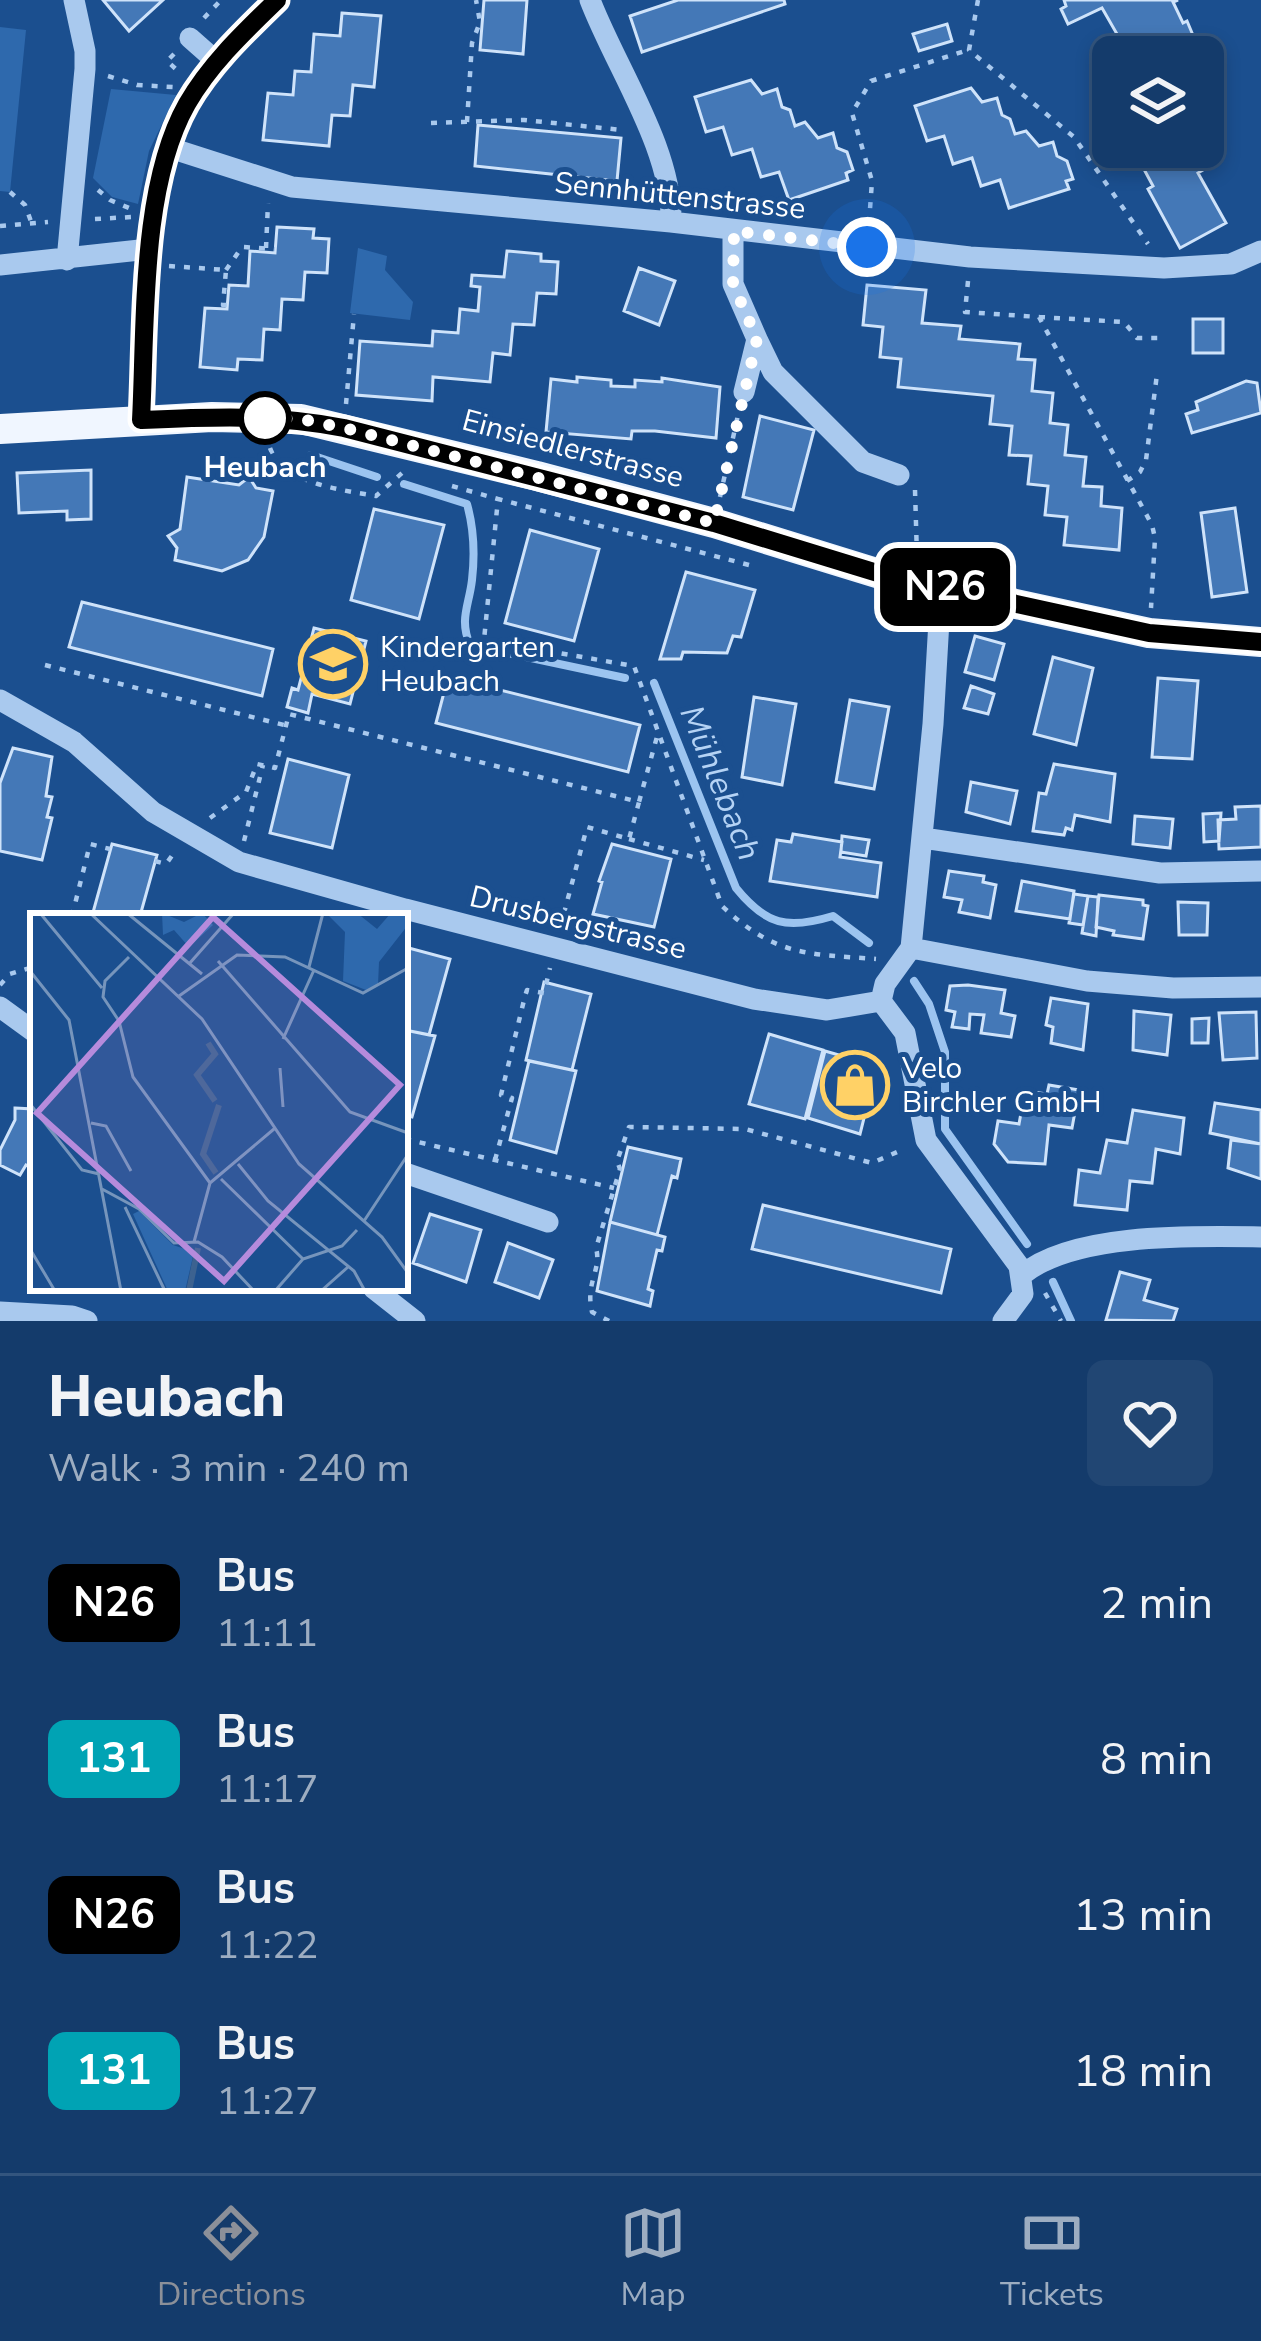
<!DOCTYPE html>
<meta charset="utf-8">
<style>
:root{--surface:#143b6b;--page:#214673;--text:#f1f3f6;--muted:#9dadc1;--line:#33557e;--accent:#8c9099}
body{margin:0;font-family:"Nunito Sans",sans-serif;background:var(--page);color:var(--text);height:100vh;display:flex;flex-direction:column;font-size:45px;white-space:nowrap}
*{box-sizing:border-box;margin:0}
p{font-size:39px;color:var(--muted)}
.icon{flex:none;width:66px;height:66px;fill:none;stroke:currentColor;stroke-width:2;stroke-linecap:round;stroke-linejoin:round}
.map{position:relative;height:1321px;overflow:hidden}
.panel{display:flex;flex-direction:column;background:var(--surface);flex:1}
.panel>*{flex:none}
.badge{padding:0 24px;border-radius:18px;font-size:42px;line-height:78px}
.tools{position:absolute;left:1092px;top:36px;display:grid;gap:24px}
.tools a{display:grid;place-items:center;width:132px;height:132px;border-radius:18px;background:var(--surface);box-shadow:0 6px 18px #0003,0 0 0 3px var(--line);font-size:60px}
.you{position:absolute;width:60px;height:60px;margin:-30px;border:9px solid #fff;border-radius:50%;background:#1a73e8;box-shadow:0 0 0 18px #1a73e833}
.map>.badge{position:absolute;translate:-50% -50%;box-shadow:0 0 0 6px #fff}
.round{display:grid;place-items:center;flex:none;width:126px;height:126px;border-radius:18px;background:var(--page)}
.overview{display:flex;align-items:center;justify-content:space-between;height:204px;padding:0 48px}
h1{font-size:57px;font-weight:800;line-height:90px}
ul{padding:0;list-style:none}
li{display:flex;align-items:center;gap:36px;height:156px;padding:0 48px}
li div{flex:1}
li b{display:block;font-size:45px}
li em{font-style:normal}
li .badge{min-width:132px;font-weight:700;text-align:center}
.menu{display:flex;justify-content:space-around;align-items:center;height:168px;border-top:3px solid var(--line);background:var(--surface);font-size:33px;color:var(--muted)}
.menu a{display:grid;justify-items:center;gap:6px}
.menu .on{color:var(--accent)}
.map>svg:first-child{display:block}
.green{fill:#2e69ad}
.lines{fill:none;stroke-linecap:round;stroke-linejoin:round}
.stream{stroke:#9cc4f0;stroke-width:8}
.building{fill:#4478b7;stroke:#cfe3fa;stroke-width:3}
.path{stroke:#a9c9ee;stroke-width:4.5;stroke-dasharray:6 9;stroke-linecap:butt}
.minor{stroke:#a9c9ee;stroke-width:21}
.major{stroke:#f0f6ff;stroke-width:30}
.line-casing{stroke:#fff;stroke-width:27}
.line{stroke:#000;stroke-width:18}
.walk{stroke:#fff;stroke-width:12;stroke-dasharray:0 21.6}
.stop-dot{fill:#fff;stroke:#000;stroke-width:6}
.labels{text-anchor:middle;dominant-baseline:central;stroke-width:10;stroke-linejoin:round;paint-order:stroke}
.street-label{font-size:30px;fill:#fff;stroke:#1b4f8f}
.stop-label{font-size:30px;font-weight:bold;fill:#fff;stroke:#1b4f8f}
.poi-label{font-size:30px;fill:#fff;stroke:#1b4f8f;text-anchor:start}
.water-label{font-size:33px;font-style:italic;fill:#b5d3f5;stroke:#1b4f8f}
.inset-river{fill:none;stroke:#3c6290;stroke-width:6}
.inset-road{fill:none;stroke:#7695bc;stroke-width:3}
.view{fill:#b68bdc;fill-opacity:0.15;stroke:#b68bdc;stroke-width:6}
.inset-edge{fill:none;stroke:#fff;stroke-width:6}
</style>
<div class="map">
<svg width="1261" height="1321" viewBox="0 0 1261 1321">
<rect width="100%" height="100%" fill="#1b4f8f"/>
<path class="green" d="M0,27L26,30L10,192L0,191Z
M111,89L176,95L149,151L138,204L112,197L93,178Z
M358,248L387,256L385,270L413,302L410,320L350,313Z"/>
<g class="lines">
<path class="stream" d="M311,455L377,477
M404,484L467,504C474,529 475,554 472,580C469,606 459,619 470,645L625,678
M654,683L736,888C766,925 787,930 833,916L869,943
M914,981L929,1004L945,1052V1129L1027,1244
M1053,1282L1071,1321"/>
</g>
<path class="building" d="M103,0H163L129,31Z
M484,0H527L523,54L480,50Z
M678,0H784L785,4L642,52L630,16Z
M1064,0H1178L1173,2L1183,23L1187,21L1195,40L1201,38L1207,52L1197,57H1132L1128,47L1118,51L1115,44L1121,41L1102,8L1068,24L1061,9L1066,6Z
M342,13L381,16L374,87L353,85L350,116L332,115L329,146L263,140L268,93L293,95L295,71L311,72L314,34L340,36Z
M947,24L952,41L919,51L913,34Z
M751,80L762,94L777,89L782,107L790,110L795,126L805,122L818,138L833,133L837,148L847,152L853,170L846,173L848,180L789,200L779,172L761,177L752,149L732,155L723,127L706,132L695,97Z
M971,88L982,102L997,98L1002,115L1010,119L1015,134L1026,131L1039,146L1053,142L1057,156L1067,161L1073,179L1066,181L1069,189L1009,208L1000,180L981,186L972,158L953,164L944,136L927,141L915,106Z
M478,125L621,138L617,181L475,166Z
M1132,147H1191L1203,170L1198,173L1226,223L1180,248L1148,189L1153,186Z
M277,227L314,229L313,238L329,239L327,273L305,272L303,300L282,299L280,330L264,329L262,360L238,359L237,370L200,367L205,308L227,309L229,285L248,286L250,251L275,253Z
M507,251L541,254V261L558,262L556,294L537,293L534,325L513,324L510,355L493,353L490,382L433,377L432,401L356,395L360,341L432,346L433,331L458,333L460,309L478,311L480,287L471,286L472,275L504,277Z
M639,268L675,281L659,325L624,311Z
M867,285L926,290L922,323L961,326L959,339L1020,344L1018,359L1035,360L1032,391L1053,393L1050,423L1068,425L1065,455L1086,457L1083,486L1102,487L1101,506L1122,508L1119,550L1064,545L1067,517L1045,515L1048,486L1028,484L1031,456L1009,455L1012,426L990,424L993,396L898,387L901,359L880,357L883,327L863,325Z
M1193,319H1223V353H1193Z
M577,377L611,380V386L635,387V380L662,382V378L720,387L716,438L655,431H632L631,439L546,432L551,379L577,382Z
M1246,381L1257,383L1261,413L1192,433L1186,414L1198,410L1196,402Z
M760,416L814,430L793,510L743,497Z
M91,470V519L67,520V511L19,513L17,473Z
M187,477L239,485L249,477L256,488L273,491L264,537L248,560L222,571L175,560L177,548L168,536L180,529Z
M1235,508L1247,592L1212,597L1201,513Z
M374,509L444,525L419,619L351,600Z
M530,530L599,549L574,641L505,623Z
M686,572L755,590L741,637L733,636L727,653L683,652L681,659H660Z
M82,602L273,649L262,696L69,647Z
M314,628L366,641L350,704L312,694L308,713L287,707L292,688L298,690Z
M975,636L1004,644L994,680L965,672Z
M1053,657L1093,668L1076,745L1034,734Z
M448,677L640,725L628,772L436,723Z
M1158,678L1198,681L1192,759L1152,757Z
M971,686L994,694L988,714L964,708Z
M754,697L796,704L782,785L742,777Z
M850,700L889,707L874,789L836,782Z
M13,748L52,757L46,796L52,797L47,817L52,818L42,860L0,851V783Z
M288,759L349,775L332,848L270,833Z
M1054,764L1115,774L1110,822L1075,815L1072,830L1066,828L1064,835L1033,831L1039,793L1046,794Z
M971,782L1017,791L1010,824L966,812Z
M1261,806V847L1219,849L1218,820L1236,819L1235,807Z
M1221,813L1219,841L1204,842L1203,814Z
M1135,816L1173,819L1170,848L1133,844Z
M793,834L842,842L840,857L881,863L877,897L770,881L777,840L791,842Z
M842,836L869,840L866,856L841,852Z
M112,844L157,855L140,916H92Z
M612,844L671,859L654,927L593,914L602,882L599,881Z
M949,871L984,876L983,882L996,885L990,918L959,912L962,900L944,897Z
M1022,881L1074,891L1070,919L1016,911Z
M1074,894L1088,896L1083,925L1069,923Z
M1099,895L1143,900V905L1148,906L1143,939L1113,935L1114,931L1096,927Z
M1088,896L1098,897L1096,936L1082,933Z
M1178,902L1208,903L1207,935H1179Z
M405,947L450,959L429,1035L405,1030Z
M544,982L591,994L572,1070L526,1060Z
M968,985L1005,990L1001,1013L1015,1016L1011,1037L981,1033L984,1015L970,1014L969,1029L952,1027L955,1012L946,1010L950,986Z
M1051,998L1088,1004L1083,1050L1051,1043L1053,1027L1046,1025Z
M1134,1011L1171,1015L1167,1055L1133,1050Z
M1256,1012L1257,1058L1223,1060L1219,1013Z
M1209,1018L1208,1043H1192V1019Z
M405,1030L435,1036L412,1117L405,1115Z
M769,1034L823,1050L805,1119L749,1104Z
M825,1051L877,1066L860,1134L808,1118Z
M529,1061L576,1071L556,1153L510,1140Z
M1049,1085L1079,1090L1072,1128L1049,1125L1045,1164L1008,1162L994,1144L998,1121L1019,1124L1025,1091L1047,1094Z
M1215,1103L1261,1110V1144L1210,1133Z
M15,1108L33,1109V1169L26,1165L20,1175L0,1165V1150L15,1120Z
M1133,1110L1184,1118L1180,1154L1156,1149L1152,1183L1130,1181L1127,1210L1075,1205L1079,1170L1100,1173L1107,1140L1127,1143Z
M1231,1140L1261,1144V1179L1228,1168Z
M628,1147L681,1159L677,1178L672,1176L657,1235L610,1222Z
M763,1205L951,1249L941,1293L752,1249Z
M430,1214L481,1230L466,1282L413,1263Z
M610,1222L665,1237L662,1251L657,1250L648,1289L653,1291L650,1306L597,1291Z
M508,1243L553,1260L539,1298L495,1282Z
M1120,1272L1150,1280L1144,1300L1177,1309L1173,1321L1106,1320Z"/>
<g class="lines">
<path class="path" d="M978,0L969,50L1074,137L1148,244
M204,18L221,0
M174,54L167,61L178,71
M108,76L137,85L173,87
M467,122L472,43L480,22L476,0
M431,123L524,120L622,130
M98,190L110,200L129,208
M10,192L25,205L32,224
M95,219L132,217
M869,223L872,181L852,113L871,81L968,50
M0,226L48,222
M266,248L268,203
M169,266L226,270L223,305H227
M226,270L242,247L275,249
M968,281L965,312L1039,317L1152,525L1155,538L1151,608
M1039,317L1124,322L1137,338H1158
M346,404L354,314
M270,448C283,484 343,490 376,496L402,473
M1127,481L1140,472L1146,460L1157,374
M452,486L498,499
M915,490L917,557
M720,497L738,415
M749,565L498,499L484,640L634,666L722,906C775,956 807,954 876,959
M45,665L284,725
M210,818L246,792L257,764L275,768L289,714L639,802L658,733
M629,839L704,860
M244,841L263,765
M155,861L166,864L176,850
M72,916L90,844L110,849
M560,928L587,827L629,839L639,802
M0,985L10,974L33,967
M405,1139L614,1188
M495,1160L512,1098L501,1095L525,996L527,990L544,993L550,968
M1045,1293L1061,1321
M609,1321L592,1312C585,1282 602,1270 596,1248L620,1169L617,1161L629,1127L745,1129L872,1163L904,1149"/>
<path class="minor" d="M590,0C616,68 673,150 671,222
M190,38L216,61
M167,147L292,187L671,222L970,257L1164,268L1231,264L1261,251
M733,231V284L757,339L744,392
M67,260L85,69V51L74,0
M0,265L149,249
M757,339L773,372L863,462L899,475
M141,420C145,327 140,185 187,104C210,64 244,31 277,0
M0,700L74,742L153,812L239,862L405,909L754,999L827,1010L881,1001
M923,838L1160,873L1261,871
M911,948L1087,981L1173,988L1261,987
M881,1001L885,984L911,948L933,724L941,586
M881,1001L905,1033L926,1140L1019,1266L1023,1294L1003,1321
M0,1007L33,1031
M405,1173L548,1222
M1021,1276C1071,1232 1196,1236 1261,1237
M373,1288L415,1321
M0,1312L72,1316L87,1321"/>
<path class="major" d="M0,429L212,417L301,419L537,476L714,523L883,575L1149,633L1261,642"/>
</g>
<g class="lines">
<g class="line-casing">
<path id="line" d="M277,0C244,32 210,64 187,104C140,187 146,326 141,420C209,417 276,414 344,428L714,523L884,575L1149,633L1261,642"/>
</g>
<use href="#line" class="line"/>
<path class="walk" d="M265,418L301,419L344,428L714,523L757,339L733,284L734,231L867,247"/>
</g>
<defs>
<g id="school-ring" transform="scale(3.45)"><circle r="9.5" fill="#1b4f8f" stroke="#ffd166" stroke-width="1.5"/><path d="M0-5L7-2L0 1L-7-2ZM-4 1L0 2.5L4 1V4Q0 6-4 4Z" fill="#ffd166"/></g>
<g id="shop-ring" transform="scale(3.45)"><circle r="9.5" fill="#1b4f8f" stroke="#ffd166" stroke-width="1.5"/><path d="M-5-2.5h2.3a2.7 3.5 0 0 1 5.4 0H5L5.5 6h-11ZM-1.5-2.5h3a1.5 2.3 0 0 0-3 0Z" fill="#ffd166"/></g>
</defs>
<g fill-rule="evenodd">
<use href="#school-ring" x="333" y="664"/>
<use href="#shop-ring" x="855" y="1085"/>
</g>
<circle class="stop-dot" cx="265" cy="418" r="24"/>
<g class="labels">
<g class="street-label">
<text transform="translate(680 196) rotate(6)">Sennhüttenstrasse</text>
<text transform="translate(573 449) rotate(15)">Einsiedlerstrasse</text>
<text transform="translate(578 923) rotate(14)">Drusbergstrasse</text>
</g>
<g class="stop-label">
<text x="265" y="467">Heubach</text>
</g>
<g class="poi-label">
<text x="380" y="647">Kindergarten<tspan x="380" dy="34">Heubach</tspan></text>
<text x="902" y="1068">Velo<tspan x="902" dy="34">Birchler GmbH</tspan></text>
</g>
<g class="water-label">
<text transform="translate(720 783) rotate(68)">Mühlebach</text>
</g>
</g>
<g transform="translate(30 913)">
<rect width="378" height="378" fill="#1b4f8f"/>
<path d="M132,0L154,9L172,0L183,12L159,34L144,17L133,22ZM296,0H327L347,16L361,0H378V12L349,49L348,72L336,77L313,68L315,19ZM109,298L143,332L164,339L155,378H138L103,301Z" fill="#2e69ad"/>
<path class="inset-river" d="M178,130L185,141L167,162L185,188M186,260L173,241L189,192M159,378L168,335"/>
<path class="inset-road" d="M10,0L72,75M60,0L172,106L269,251L352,324L378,360M97,0L172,61M99,44L75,68L73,84L89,108L103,164L180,270M188,48L320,199L378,220M159,51L204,0M279,54L293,0M0,58L39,107L91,378M149,83L207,42L255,44L333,80L378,55M253,126L284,57M250,155L253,194M0,191L52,257L69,261M61,210L76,213L101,258M208,251L238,288L324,358L335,378M191,266L273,346M180,270L244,216M72,276L109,296L144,330L168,329L192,344L224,378M95,294L135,378M334,308L377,243M164,329L180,270M0,336L25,378M245,378L273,346L312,333L327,317M291,378L318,354"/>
<path class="view" d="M183,4L370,172L194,368L7,200Z"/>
<rect width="378" height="378" class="inset-edge"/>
</g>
</svg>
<div class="tools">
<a><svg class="icon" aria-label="layers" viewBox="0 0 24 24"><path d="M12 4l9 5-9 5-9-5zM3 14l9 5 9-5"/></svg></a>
</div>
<div class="you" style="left:867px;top:247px"></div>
<b class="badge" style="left:945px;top:587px;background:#000;color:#fff">N26</b>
</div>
<section class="panel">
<div class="overview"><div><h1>Heubach</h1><p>Walk · 3 min · 240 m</p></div><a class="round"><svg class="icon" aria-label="heart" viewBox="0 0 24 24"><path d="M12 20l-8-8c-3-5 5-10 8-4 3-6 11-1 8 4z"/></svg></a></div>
<ul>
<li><span class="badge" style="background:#000;color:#fff">N26</span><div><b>Bus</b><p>11:11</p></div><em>2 min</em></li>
<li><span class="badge" style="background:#00a3b4;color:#fff">131</span><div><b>Bus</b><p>11:17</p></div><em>8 min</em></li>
<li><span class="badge" style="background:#000;color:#fff">N26</span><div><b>Bus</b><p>11:22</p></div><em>13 min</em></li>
<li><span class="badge" style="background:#00a3b4;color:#fff">131</span><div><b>Bus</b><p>11:27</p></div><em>18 min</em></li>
</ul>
</section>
<nav class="menu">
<a class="on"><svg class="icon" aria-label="directions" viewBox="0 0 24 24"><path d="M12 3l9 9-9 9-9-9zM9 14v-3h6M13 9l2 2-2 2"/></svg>Directions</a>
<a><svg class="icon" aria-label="map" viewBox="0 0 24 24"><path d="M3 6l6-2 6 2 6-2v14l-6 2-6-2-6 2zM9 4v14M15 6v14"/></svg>Map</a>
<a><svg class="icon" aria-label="tickets" viewBox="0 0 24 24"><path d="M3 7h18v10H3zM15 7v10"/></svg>Tickets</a>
</nav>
